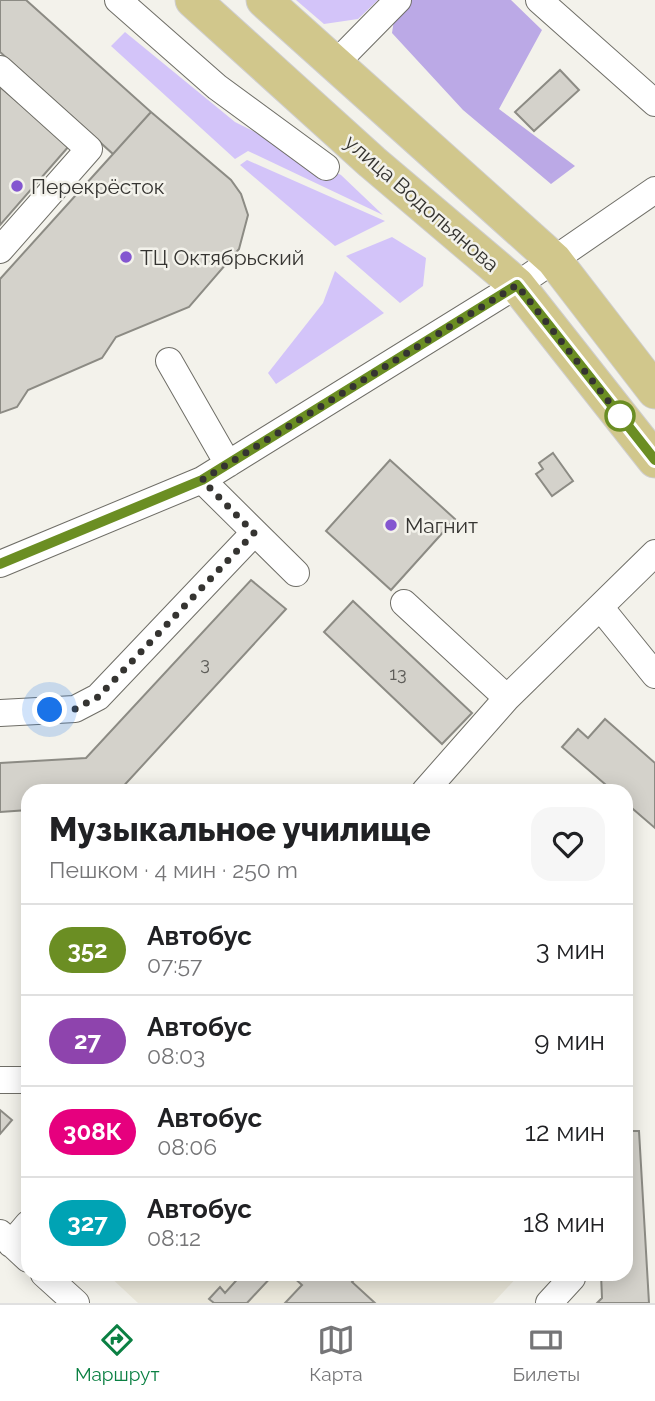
<!DOCTYPE html>
<html lang="ru">
<meta charset="utf-8">
<style>
:root{--surface:#fff;--page:#f6f6f6;--text:#202124;--muted:#757577;--line:#e0e0e0;--accent:#0b8043}
body{margin:0;font-family:Raleway,sans-serif;background:var(--page);color:var(--text);height:100vh;display:flex;flex-direction:column;font-size:26px;white-space:nowrap}
*{box-sizing:border-box;margin:0}
p{font-size:23px;color:var(--muted)}
.icon{flex:none;width:38px;height:38px;fill:none;stroke:currentColor;stroke-width:2;stroke-linecap:round;stroke-linejoin:round}
.map{position:relative;flex:1;overflow:hidden}
.details{position:absolute;left:21px;top:784px;width:612px;height:497px;display:flex;flex-direction:column;background:var(--surface);border-radius:21px;box-shadow:0 4px 18px #0003}
.details>*{flex:none}
.badge{padding:0 14px;border-radius:23px;font-size:24px;line-height:46px}
.you{position:absolute;width:35px;height:35px;margin:-18px;border:5px solid #fff;border-radius:50%;background:#1a73e8;box-shadow:0 0 0 10px #1a73e833}
.map>.badge{position:absolute;translate:-50% -50%;box-shadow:0 0 0 4px #fff}
.round{display:grid;place-items:center;flex:none;width:74px;height:74px;border-radius:21px;background:var(--page)}
.overview{display:flex;align-items:center;justify-content:space-between;height:119px;padding:0 28px}
h1{font-size:33px;font-weight:800;line-height:52px}
ul{padding:0;list-style:none}
li{display:flex;align-items:center;gap:21px;height:91px;padding:0 28px;border-top:2px solid var(--line)}
li div{flex:1}
li b{display:block;font-size:26px}
li em{font-style:normal}
li .badge{min-width:77px;font-weight:700;text-align:center}
.tab-bar{display:flex;justify-content:space-around;align-items:center;height:98px;border-top:2px solid var(--line);background:var(--surface);font-size:19px;color:var(--muted)}
.tab-bar a{display:grid;justify-items:center;gap:4px}
.tab-bar .active{color:var(--accent)}
.map>svg:first-child{display:block}
.built{fill:#eae7da}
.green{fill:#d3c4f9}
.forest{fill:#bba9e6}
.building{fill:#d4d2cb;stroke:#8c8b84;stroke-width:2}
.lines{fill:none;stroke-linecap:round;stroke-linejoin:round}
.minor-casing{stroke:#6f6e67;stroke-width:28}
.major-casing{stroke:#cfcece;stroke-width:37}
.minor{stroke:#fff;stroke-width:26}
.major{stroke:#d1c78c;stroke-width:35}
.line-casing{stroke:#fff;stroke-width:16}
.line{stroke:#6b8e23;stroke-width:10}
.walk{stroke:#353431;stroke-width:7;stroke-dasharray:0 12.6}
.poi-dot{fill:#8456d0;stroke:#f3f2eb;stroke-width:2.5}
.stop-dot{fill:#fff;stroke:#6b8e23;stroke-width:3.5}
.labels{text-anchor:middle;dominant-baseline:central;stroke-width:5;stroke-linejoin:round;paint-order:stroke}
.number-label{font-size:18px;fill:#5d5c58}
.poi-label{font-size:21px;fill:#353431;stroke:#f3f2eb;text-anchor:start}
.street-label{font-size:21px;fill:#353431;stroke:#f3f2eb}
</style>
<div class="map">
<svg width="655" height="1303" viewBox="0 0 655 1303">
<rect width="100%" height="100%" fill="#f3f2eb"/>
<path class="built" d="M107,1274H520L493,1303H138Z"/>
<path class="green" d="M296,0H378L358,19L324,24Z
M125,32L235,122L341,175L383,215L248,151L235,159L111,46Z
M247,160L385,221L335,246L240,165Z
M392,237L426,258L423,286L400,303L346,256Z
M335,271L384,313L276,384L268,373L323,303Z"/>
<path class="forest" d="M397,0H511L542,30L499,109L575,166L551,184L463,110L392,33Z"/>
<path class="building" d="M0,0H26L151,112L113,154L0,52Z
M560,70L579,90L534,131L515,112Z
M0,87L69,146L0,225Z
M151,112L231,180L241,194L248,215L239,249L189,307L116,337L102,358L28,390L17,407L0,413V279Z
M553,453L573,481L552,496L536,474L543,469L539,463Z
M390,460L455,519L391,590L326,531Z
M251,580L286,609L119,791H28V810L0,812V763L86,758Z
M353,601L472,713L442,744L324,632Z
M605,719L655,763V828L626,803V791H613L562,747L578,729L588,738Z
M0,1110L12,1120L0,1134Z
M626,1131H639L649,1303H597L602,1298L601,1274H626Z
M242,1274H274L247,1303H214L209,1299L220,1287L225,1293Z
M290,1274H359L352,1282L375,1303H285L302,1285Z"/>
<g class="lines">
<g class="minor-casing">
<path id="minor" d="M118,0L217,87L326,167
M539,0L655,103
M335,64L398,0
M0,69L89,149L0,250
M169,361L228,464
M202,480L296,573
M0,564L202,480L517,285L655,190
M404,603L507,698
M600,607L655,675
M0,713L75,709L98,697L254,533
M425,791L507,698L655,553
M0,1080H28
M0,1233L28,1259
M11,1244L28,1224
M44,1274L76,1303
M549,1303L572,1278V1274"/>
</g>
<g class="major-casing">
<path id="major" d="M193,0L372,162L517,285L655,460
M264,0L554,260L655,391"/>
</g>
<use href="#minor" class="minor"/>
<use href="#major" class="major"/>
</g>
<g class="lines">
<g class="line-casing">
<path id="line" d="M0,564L202,480L517,285L655,460"/>
</g>
<use href="#line" class="line"/>
<path class="walk" d="M50,710L75,709L98,697L254,533L202,480L517,285L620,416"/>
</g>
<g class="poi-dot">
<circle cx="17" cy="186" r="7"/>
<circle cx="126" cy="257" r="7"/>
<circle cx="391" cy="525" r="7"/>
</g>
<circle class="stop-dot" cx="620" cy="416" r="14"/>
<g class="labels">
<g class="number-label">
<text x="205" y="663">3</text>
<text x="398" y="673">13</text>
</g>
<g class="poi-label">
<text x="31" y="186">Перекрёсток</text>
<text x="140" y="257">ТЦ Октябрьский</text>
<text x="405" y="525">Магнит</text>
</g>
<g class="street-label">
<text transform="translate(422 203) rotate(41)">улица Водопьянова</text>
</g>
</g>
</svg>
<div class="you" style="left:50px;top:710px"></div>
<section class="details">
<div class="overview"><div><h1>Музыкальное училище</h1><p>Пешком · 4 мин · 250 m</p></div><a class="round"><svg class="icon" aria-label="heart" viewBox="0 0 24 24"><path d="M12 20l-8-8c-3-5 5-10 8-4 3-6 11-1 8 4z"/></svg></a></div>
<ul>
<li><span class="badge" style="background:#6b8e23;color:#fff">352</span><div><b>Автобус</b><p>07:57</p></div><em>3 мин</em></li>
<li><span class="badge" style="background:#8e44ad;color:#fff">27</span><div><b>Автобус</b><p>08:03</p></div><em>9 мин</em></li>
<li><span class="badge" style="background:#e6007e;color:#fff">308К</span><div><b>Автобус</b><p>08:06</p></div><em>12 мин</em></li>
<li><span class="badge" style="background:#00a3b4;color:#fff">327</span><div><b>Автобус</b><p>08:12</p></div><em>18 мин</em></li>
</ul>
</section>
</div>
<nav class="tab-bar">
<a class="active"><svg class="icon" aria-label="directions" viewBox="0 0 24 24"><path d="M12 3l9 9-9 9-9-9zM9 14v-3h6M13 9l2 2-2 2"/></svg>Маршрут</a>
<a><svg class="icon" aria-label="map" viewBox="0 0 24 24"><path d="M3 6l6-2 6 2 6-2v14l-6 2-6-2-6 2zM9 4v14M15 6v14"/></svg>Карта</a>
<a><svg class="icon" aria-label="tickets" viewBox="0 0 24 24"><path d="M3 7h18v10H3zM15 7v10"/></svg>Билеты</a>
</nav>
